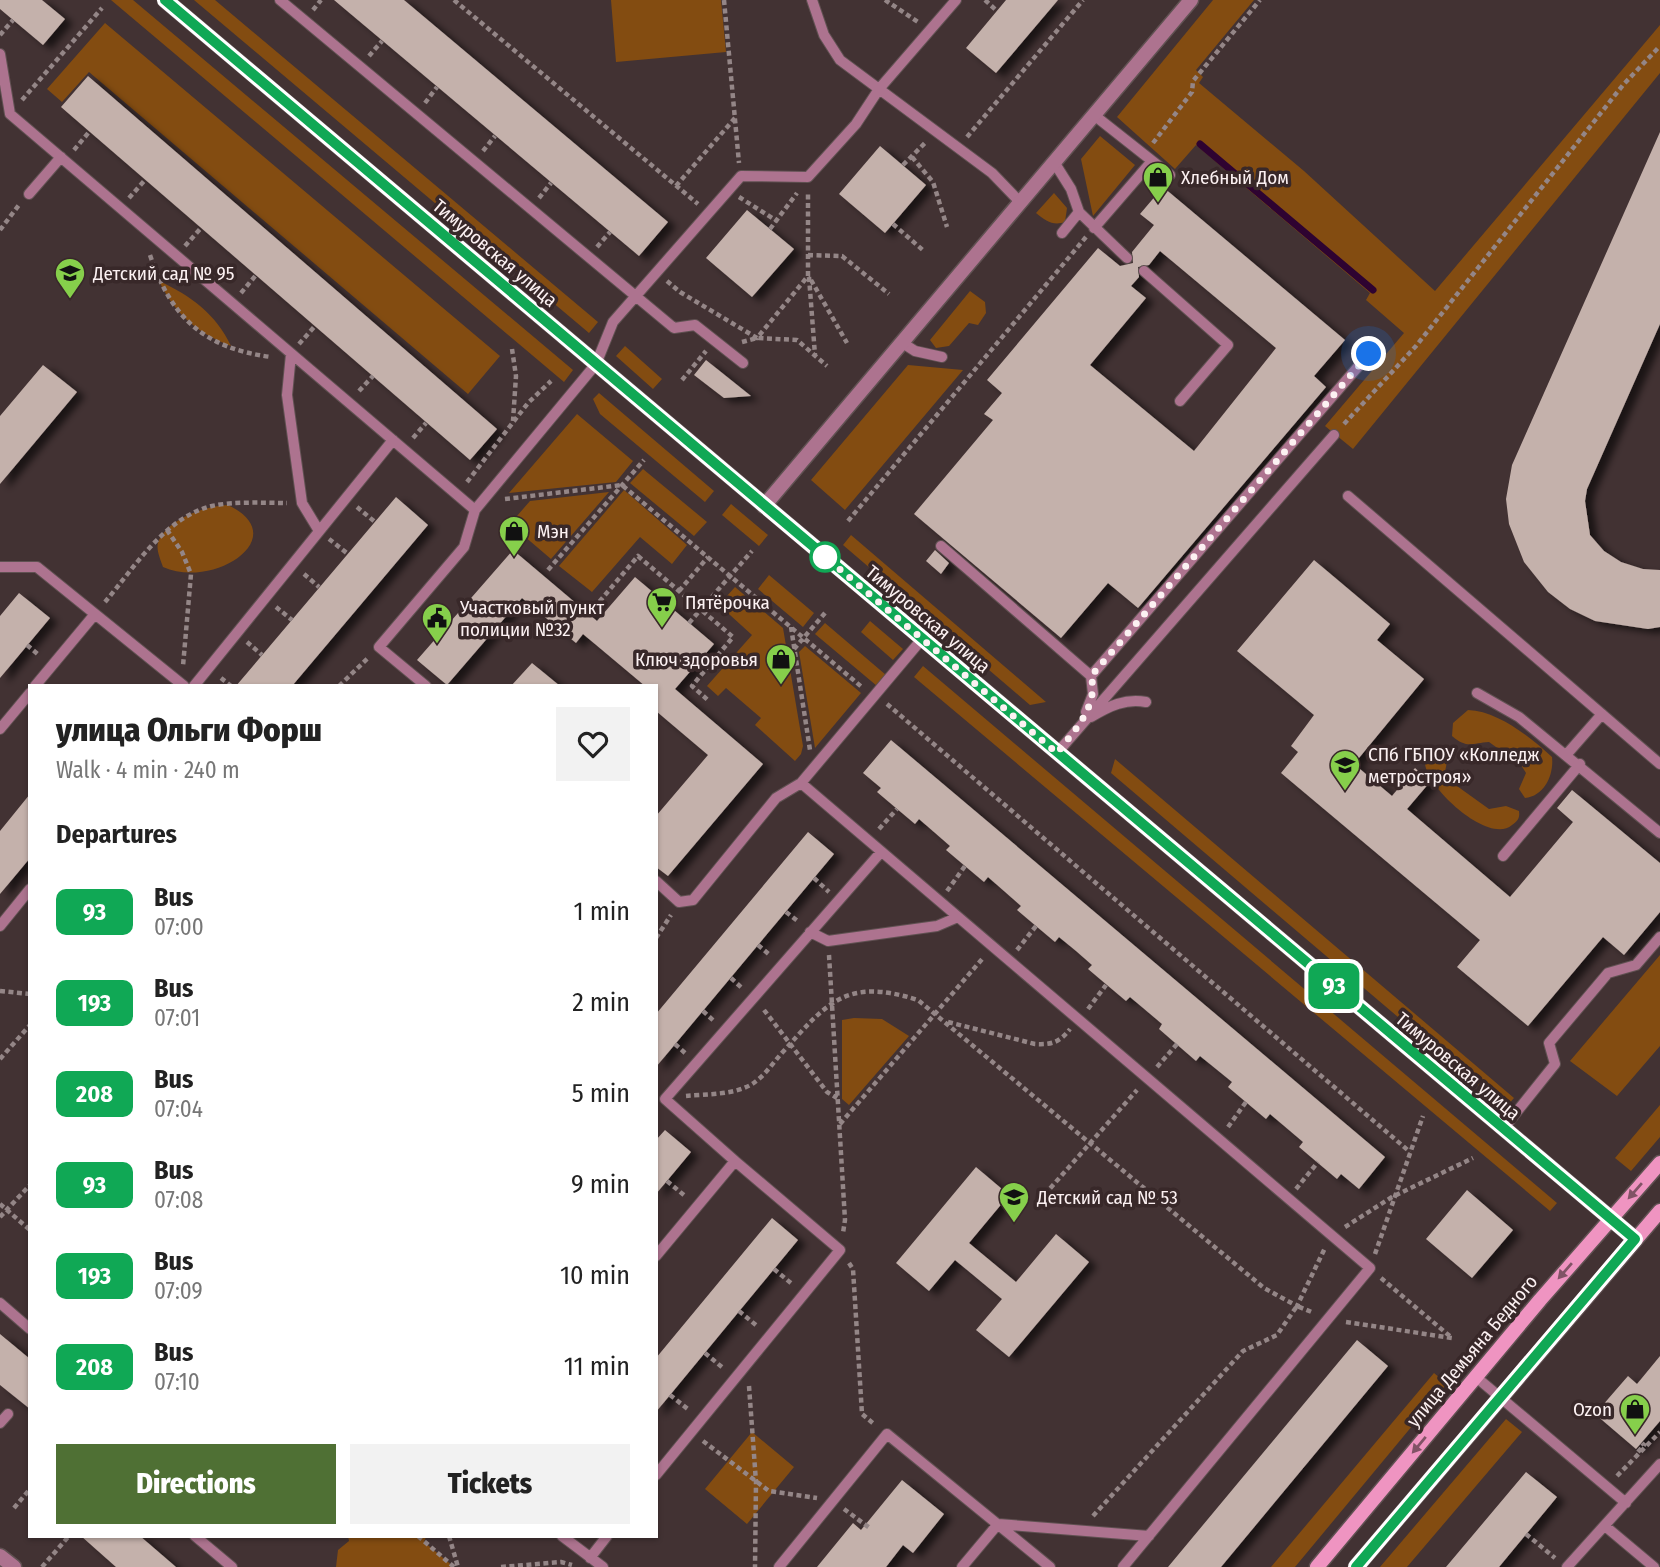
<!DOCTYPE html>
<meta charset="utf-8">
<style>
:root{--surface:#fff;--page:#f2f2f2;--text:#222;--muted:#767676;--accent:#4f7034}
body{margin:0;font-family:"Fira Sans Condensed",sans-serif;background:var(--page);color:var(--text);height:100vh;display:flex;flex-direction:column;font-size:26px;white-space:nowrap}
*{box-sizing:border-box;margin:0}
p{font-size:23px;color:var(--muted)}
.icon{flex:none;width:38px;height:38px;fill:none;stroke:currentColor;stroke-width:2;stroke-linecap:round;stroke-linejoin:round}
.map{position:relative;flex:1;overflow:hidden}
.details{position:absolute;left:28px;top:684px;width:630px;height:854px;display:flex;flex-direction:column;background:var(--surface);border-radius:0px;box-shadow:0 2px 5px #0004}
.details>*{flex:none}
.badge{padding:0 14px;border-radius:10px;font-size:24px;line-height:46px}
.you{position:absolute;width:35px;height:35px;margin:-18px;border:5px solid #fff;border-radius:50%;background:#1a73e8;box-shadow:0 0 0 10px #1a73e833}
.map>.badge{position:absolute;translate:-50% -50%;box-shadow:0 0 0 4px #fff}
h2{padding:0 28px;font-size:26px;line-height:63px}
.round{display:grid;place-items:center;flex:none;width:74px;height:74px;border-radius:0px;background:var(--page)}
.summary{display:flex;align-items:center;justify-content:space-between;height:119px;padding:0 28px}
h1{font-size:33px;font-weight:800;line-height:52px}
.primary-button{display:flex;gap:14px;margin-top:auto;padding:14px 28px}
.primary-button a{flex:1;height:80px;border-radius:0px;background:var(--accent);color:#fff;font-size:28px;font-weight:800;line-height:80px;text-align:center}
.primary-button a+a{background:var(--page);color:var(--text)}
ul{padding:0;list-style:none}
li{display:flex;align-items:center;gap:21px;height:91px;padding:0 28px}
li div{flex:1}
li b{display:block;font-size:26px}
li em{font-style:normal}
li .badge{min-width:77px;font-weight:700;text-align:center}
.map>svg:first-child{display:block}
.green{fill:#834c11}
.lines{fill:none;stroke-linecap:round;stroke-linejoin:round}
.stream{stroke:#2e0331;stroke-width:7}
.building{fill:#c4b1ab;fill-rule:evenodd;filter:url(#shadow)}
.lane-casing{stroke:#605152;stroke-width:12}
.street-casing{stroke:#605152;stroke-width:17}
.secondary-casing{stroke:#605152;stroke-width:17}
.path{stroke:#948687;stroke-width:4.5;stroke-dasharray:5 3.5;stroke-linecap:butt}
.lane{stroke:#ad738f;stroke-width:10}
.street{stroke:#ad738f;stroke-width:14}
.secondary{stroke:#ef94c1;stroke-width:14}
.oneway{fill:#815366}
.line-casing{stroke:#fff;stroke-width:16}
.line{stroke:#10a855;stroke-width:10}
.walk{stroke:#fcf1f2;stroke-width:7;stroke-dasharray:0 12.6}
.stop-dot{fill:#fff;stroke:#10a855;stroke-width:3.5}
.labels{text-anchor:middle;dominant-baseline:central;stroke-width:7;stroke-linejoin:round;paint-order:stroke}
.poi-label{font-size:19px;fill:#fcf1f2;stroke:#382829;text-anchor:start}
.street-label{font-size:19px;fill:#fcf1f2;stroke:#382829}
</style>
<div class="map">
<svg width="1660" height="1567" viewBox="0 0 1660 1567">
<defs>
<filter id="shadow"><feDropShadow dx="8" dy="4.5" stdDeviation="3.5" flood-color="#0009"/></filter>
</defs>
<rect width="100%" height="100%" fill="#423233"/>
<path class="green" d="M111,0H133L573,370L564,382Z
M194,0H215L598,322L589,333Z
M611,0H721L726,52L616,62Z
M1213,0H1254L1196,70L1203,77L1199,83L1304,171L1435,291L1660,25V73L1353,449L1325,426L1404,333L1366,300L1370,293L1196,145L1175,169L1117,117Z
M105,23L500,356L468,394L89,72L62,102L47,89Z
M1100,136L1135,165L1093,216L1081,159Z
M1054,193L1067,208L1065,222C1053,226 1046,221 1036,213Z
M159,281C191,296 215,313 231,346C197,333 175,314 159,281Z
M970,291L985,302L986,313L978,325L969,323L949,346L936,348L930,340Z
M625,346L662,379L653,389L616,356Z
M908,365L963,370L845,510L811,480Z
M599,393L714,491L705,502L600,414L593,399Z
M577,414L633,461L616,482L509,493Z
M643,469L707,522L694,536L630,483Z
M624,490L687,545L672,564L640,537L592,592L559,566Z
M609,492L551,559L510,524L530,501Z
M731,504L768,535L759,546L722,515Z
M228,505C295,537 213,590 163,567C160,558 155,548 159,540C170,518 206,506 228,505Z
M851,535L1046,702L1030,705L843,545Z
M769,575L814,613L803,627L758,589Z
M735,587L783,628L803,746L801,754L795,761L755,725L761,718L726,688L718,696L707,686L752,635L719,605Z
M870,621L903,649L893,660L861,632Z
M825,623L886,675L877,686L815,634Z
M805,646L861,693L815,748L799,652Z
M923,666L1557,1203L1550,1211L914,677Z
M1468,710C1498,711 1530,737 1552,757C1554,774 1545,796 1525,798L1519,789L1526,773L1521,765L1489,742C1472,743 1467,749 1452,736L1453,723Z
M1435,754L1448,756L1445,772L1450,781L1489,809L1506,806L1519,811C1520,818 1518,821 1512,825C1489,845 1428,789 1425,764Z
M1115,759L1514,1098L1505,1108L1111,773Z
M1660,955V1046L1617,1096L1570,1061Z
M854,1018L882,1019L909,1036L849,1105L842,1099V1020Z
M1660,1105V1137L1631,1171L1615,1158Z
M1434,1373L1447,1384L1295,1567H1271Z
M1506,1419L1522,1432L1407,1567H1380Z
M752,1432L794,1467L747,1524L705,1489Z
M348,1536L426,1537L424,1542L454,1567H336L338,1550L349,1541Z"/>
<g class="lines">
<path class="stream" d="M1200,144L1373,290"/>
</g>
<path class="building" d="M0,0H42L65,19L43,45L0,9Z
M334,0H404L668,222L639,256Z
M1006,0H1058L996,73L966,48Z
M88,76L497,429L470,460L61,107Z
M1660,132V324L1587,489L1585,501L1590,535L1604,551L1621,562L1643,569L1660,570V627L1648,629L1595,621L1570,609L1548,592L1524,562L1509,524L1506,499L1512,465Z
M880,146L926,185L885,233L839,194Z
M1163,187L1345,340L1314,376L1326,387L1138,608L1108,583L1061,638L914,514L993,420L984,414L1002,393L987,380L1098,248L1120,266L1133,263L1132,252L1154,225L1140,214ZM1160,251L1276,348L1194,451L1090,365L1146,298L1131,286L1139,277L1138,267L1149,265Z
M747,210L794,249L752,297L706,258Z
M706,360L751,396L724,398L694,375Z
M43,365L77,392L0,484V416Z
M396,497L428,525L292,686H236Z
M513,550L597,621L635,577L714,644L675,689L763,764L668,876L656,867V816L708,755L656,711V686H645L583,634L576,643L522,598L447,685L417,660Z
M935,550L949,563L941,574L926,561Z
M1314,560L1390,624L1377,640L1424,679L1354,764L1392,796L1415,768L1430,782L1407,809L1510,897L1573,822L1557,808L1572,790L1660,863V912L1624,955L1603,937L1528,1026L1457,967L1480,940L1281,773L1298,752L1291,746L1314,715L1237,651Z
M19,593L50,618L0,678V616Z
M532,663L560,686H511Z
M891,740L1385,1157L1359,1189L1341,1174L1337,1179L1299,1147L1303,1142L1270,1114L1266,1119L1228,1087L1232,1082L1200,1056L1196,1061L1159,1029L1162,1024L1130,997L1126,1001L1088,969L1092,965L1076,951L1059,937L1055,942L1017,910L1021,906L988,877L984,882L946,850L950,846L919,819L915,824L877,792L881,788L863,773Z
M30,794V858L0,894V831Z
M808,832L834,854L656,1067V1014Z
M665,1130L691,1152L656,1194V1140Z
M976,1167L1009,1195L969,1243L1016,1282L1056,1234L1089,1262L1009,1357L976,1330L1002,1299L955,1260L929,1291L896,1263Z
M1467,1190L1513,1230L1472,1278L1426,1239Z
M772,1218L798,1240L656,1412V1358Z
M0,1334L30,1359V1409L0,1385Z
M1357,1340L1388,1366L1221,1567H1168Z
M1660,1356V1421L1636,1449L1595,1414L1628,1376L1637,1384Z
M1526,1472L1557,1497L1499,1567H1446Z
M902,1480L944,1514L913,1553L903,1545L886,1567H817L853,1523L861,1530Z
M81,1536H140L176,1567H116Z"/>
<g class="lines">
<g class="lane-casing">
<path id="lane" d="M280,0L674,328L695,325L743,363
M956,0L879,89L992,173L1020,202
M0,54L10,114L475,510L464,547L379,647L426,686
M1094,115L1170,175
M1054,162L1071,189L1079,212L1127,258
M29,194L61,157
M1094,228L1152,161
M1062,233L1079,212
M1144,271L1228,345L1180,401
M901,342L915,351L942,357
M291,354L287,395L302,503L319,531
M1348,496L1660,764
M475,510L596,364L613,322L741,176L808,177L856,124L879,89L840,60L824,35L812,0
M941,546L1091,676L1093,694L1086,712
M0,567H37L184,686
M1091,676L1369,354
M35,686L95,614
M194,686L393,440
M1477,693L1519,717L1660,833
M1091,717C1109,706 1126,698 1146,702
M0,729L30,693
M1057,753L1334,435
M1567,754L1602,714
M801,783L1370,1268L1123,1567
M1503,856L1580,764
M656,881L679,902L693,900L776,798L801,783L922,639
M0,926L30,889
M810,932L828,941L937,926L958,917
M1503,1129L1555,1064L1549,1043L1608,973L1636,965L1660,937
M656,1256L735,1161L665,1099L881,852
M0,1303L30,1329
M1476,1377L1626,1503
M0,1423L8,1414
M656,1475L840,1250L735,1161
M998,1524L1149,1536
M1605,1526L1654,1567
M195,1536L232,1567
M562,1536L603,1567
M590,1558L607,1536
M779,1567L887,1434L1050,1567
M962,1567L998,1524
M1567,1567L1660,1464"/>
</g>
<g class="street-casing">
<path id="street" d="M165,0L1635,1239
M764,506L1191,0
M0,1556L14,1567"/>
</g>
<g class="secondary-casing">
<path id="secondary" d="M1317,1567L1540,1300L1660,1163
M1356,1567L1660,1211"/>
</g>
<path class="path" d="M454,0L698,204
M724,0L739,163
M885,0L918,22
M985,0L997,11
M313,10L321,0
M0,35L13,20
M369,56L382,41
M22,100L102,8
M425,103L437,87
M967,137L1083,0
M1153,143L1192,92L1193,81L1260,0
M74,150L89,132
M483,151L495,136
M912,157L933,182L947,227
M903,165L927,141
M676,186L735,118
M739,197L777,221
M129,198L145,180
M539,198L551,183
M893,224L925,252
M770,229L797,193
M0,230L19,205
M185,246L201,228
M597,247L610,232
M150,255C171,317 203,348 271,357
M808,255L842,256L889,294
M809,277L815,355
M811,280L847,343
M667,281L680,292L757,338L808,276V192
M241,293L256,275
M742,342L757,338L797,340L827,366
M299,344L315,326
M512,349L516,376L513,421
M682,380L706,351
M359,391L373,376
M1344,424L1416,346L1623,85L1660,46
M413,438L426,423
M467,482L528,403L551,381
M505,499L622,485L863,688
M357,507L375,522
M848,521L1086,237
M167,530L182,552L191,574L183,666
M329,539L348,554
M548,570L644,460
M304,574L319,587
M679,591L708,557
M105,602C134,568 165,517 212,506C235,501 263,503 287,503
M276,607L292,620
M594,608L638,556L733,637L692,686L709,701
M689,623L752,551
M791,627L810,750
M247,642L262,655
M27,645L40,656
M794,649L825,613
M221,678L231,686
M339,686L368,658
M887,704L1410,1152
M879,829L897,809
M29,859H30
M814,878L829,892
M947,891L965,866
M786,912L799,922
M656,938L671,915
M758,945L771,956
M1017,950L1036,926
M829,955L845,1220L843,1233
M731,978L743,989
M0,991L30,994
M1088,1009L1106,985
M764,1010L827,1092L837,1098
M703,1011L715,1022
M948,1022L1035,1044C1052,1045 1060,1042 1070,1029
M675,1044L685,1053
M0,1059L30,1025
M1157,1067L1177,1044
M686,1096C707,1094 738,1095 755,1082C765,1075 773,1063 781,1054C827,1003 845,977 918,1000L1264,1288L1297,1306L1325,1248
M840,1124L983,958
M1228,1127L1246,1102
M667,1181L685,1196
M1296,1189L1318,1162
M1039,1201L1137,1090
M0,1204L30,1230
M0,1217L30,1185
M1345,1227L1392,1197L1473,1158
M1375,1254L1423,1116
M849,1263L853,1269L862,1414L875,1425
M774,1269L792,1284
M1381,1278L1452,1338
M739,1311L757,1326
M1346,1322L1452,1338
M705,1353L723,1368
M749,1386L756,1482L755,1567
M670,1395L689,1410
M703,1441L769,1491L817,1498
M1638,1452L1644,1445L1642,1443
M1617,1476L1660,1432
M14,1508L30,1489
M844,1509L871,1529
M1093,1516L1243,1351L1277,1335L1297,1306L1314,1313
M1526,1534L1555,1558
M418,1536L454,1567
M449,1536L458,1567
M42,1567L69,1536
M501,1567L561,1562L572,1565"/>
<use href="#lane" class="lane"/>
<use href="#street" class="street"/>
<use href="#secondary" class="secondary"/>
</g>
<defs><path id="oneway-solid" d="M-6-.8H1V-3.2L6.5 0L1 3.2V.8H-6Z" transform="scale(1.75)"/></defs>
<g class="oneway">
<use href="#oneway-solid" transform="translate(1635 1191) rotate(131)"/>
<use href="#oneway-solid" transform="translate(1565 1271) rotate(131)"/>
<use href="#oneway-solid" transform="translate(1419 1445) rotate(130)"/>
</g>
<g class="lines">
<g class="line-casing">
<path id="line" d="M165,0L1635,1239L1356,1567"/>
</g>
<use href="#line" class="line"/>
<path class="walk" d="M825,557L823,555L1057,753C1074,731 1099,706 1091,676L1369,354"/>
</g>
<defs>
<g id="shop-pin" transform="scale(1.575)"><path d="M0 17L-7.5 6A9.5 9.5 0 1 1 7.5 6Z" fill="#86cf4b" stroke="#382829"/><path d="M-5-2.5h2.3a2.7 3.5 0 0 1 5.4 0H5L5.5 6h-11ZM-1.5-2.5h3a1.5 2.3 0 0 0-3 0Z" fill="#111"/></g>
<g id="school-pin" transform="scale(1.575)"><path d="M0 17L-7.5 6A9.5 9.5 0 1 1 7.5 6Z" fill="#86cf4b" stroke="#382829"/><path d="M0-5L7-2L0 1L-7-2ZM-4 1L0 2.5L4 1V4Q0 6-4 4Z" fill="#111"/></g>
<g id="supermarket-pin" transform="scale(1.575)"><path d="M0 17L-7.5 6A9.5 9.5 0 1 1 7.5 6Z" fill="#86cf4b" stroke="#382829"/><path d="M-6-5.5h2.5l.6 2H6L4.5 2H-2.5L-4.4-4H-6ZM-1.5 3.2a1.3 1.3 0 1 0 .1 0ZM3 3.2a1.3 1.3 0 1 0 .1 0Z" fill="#111"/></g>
<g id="civic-pin" transform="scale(1.575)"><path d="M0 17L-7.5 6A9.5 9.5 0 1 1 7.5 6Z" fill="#86cf4b" stroke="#382829"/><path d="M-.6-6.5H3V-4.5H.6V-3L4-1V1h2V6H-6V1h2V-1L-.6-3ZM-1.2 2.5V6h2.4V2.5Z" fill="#111"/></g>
<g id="university-pin" transform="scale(1.575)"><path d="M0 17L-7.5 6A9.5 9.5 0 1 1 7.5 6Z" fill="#86cf4b" stroke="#382829"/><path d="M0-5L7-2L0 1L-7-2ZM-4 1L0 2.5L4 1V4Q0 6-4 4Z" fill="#111"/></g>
</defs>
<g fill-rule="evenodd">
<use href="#shop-pin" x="1158" y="177"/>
<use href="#school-pin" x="70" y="273"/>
<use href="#shop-pin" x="514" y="531"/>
<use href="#supermarket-pin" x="662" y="602"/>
<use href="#civic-pin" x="437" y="618"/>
<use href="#shop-pin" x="781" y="659"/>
<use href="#university-pin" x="1345" y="765"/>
<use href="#school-pin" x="1014" y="1197"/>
<use href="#shop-pin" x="1635" y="1409"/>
</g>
<circle class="stop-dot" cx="825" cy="557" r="14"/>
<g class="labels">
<g class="poi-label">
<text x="1181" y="177">Хлебный Дом</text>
<text x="93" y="273">Детский сад № 95</text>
<text x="537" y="531">Мэн</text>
<text x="685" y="602">Пятёрочка</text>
<text x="460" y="607">Участковый пункт<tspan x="460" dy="22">полиции №32</tspan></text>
<text x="758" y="659" text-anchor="end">Ключ здоровья</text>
<text x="1368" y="754">СПб ГБПОУ «Колледж<tspan x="1368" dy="22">метростроя»</tspan></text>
<text x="1037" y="1197">Детский сад № 53</text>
<text x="1612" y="1409" text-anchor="end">Ozon</text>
</g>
<g class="street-label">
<text transform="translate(495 253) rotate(40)">Тимуровская улица</text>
<text transform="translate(928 619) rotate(40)">Тимуровская улица</text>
<text transform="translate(1458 1066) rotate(40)">Тимуровская улица</text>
<text transform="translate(1472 1351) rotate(-50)">улица Демьяна Бедного</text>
</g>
</g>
</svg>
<div class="you" style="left:1369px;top:354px"></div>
<b class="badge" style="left:1334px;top:986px;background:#10a855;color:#fff">93</b>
<section class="details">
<div class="summary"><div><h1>улица Ольги Форш</h1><p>Walk · 4 min · 240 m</p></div><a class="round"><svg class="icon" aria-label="heart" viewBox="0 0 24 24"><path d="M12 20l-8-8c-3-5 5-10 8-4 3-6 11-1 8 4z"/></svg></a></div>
<h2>Departures</h2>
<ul>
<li><span class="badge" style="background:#10a855;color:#fff">93</span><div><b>Bus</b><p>07:00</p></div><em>1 min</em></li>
<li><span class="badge" style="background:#10a855;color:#fff">193</span><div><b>Bus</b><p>07:01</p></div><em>2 min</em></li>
<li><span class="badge" style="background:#10a855;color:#fff">208</span><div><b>Bus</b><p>07:04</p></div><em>5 min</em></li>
<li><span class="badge" style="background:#10a855;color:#fff">93</span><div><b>Bus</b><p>07:08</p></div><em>9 min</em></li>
<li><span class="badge" style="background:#10a855;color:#fff">193</span><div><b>Bus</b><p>07:09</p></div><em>10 min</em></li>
<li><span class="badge" style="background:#10a855;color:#fff">208</span><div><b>Bus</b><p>07:10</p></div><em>11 min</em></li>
</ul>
<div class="primary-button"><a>Directions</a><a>Tickets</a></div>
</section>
</div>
